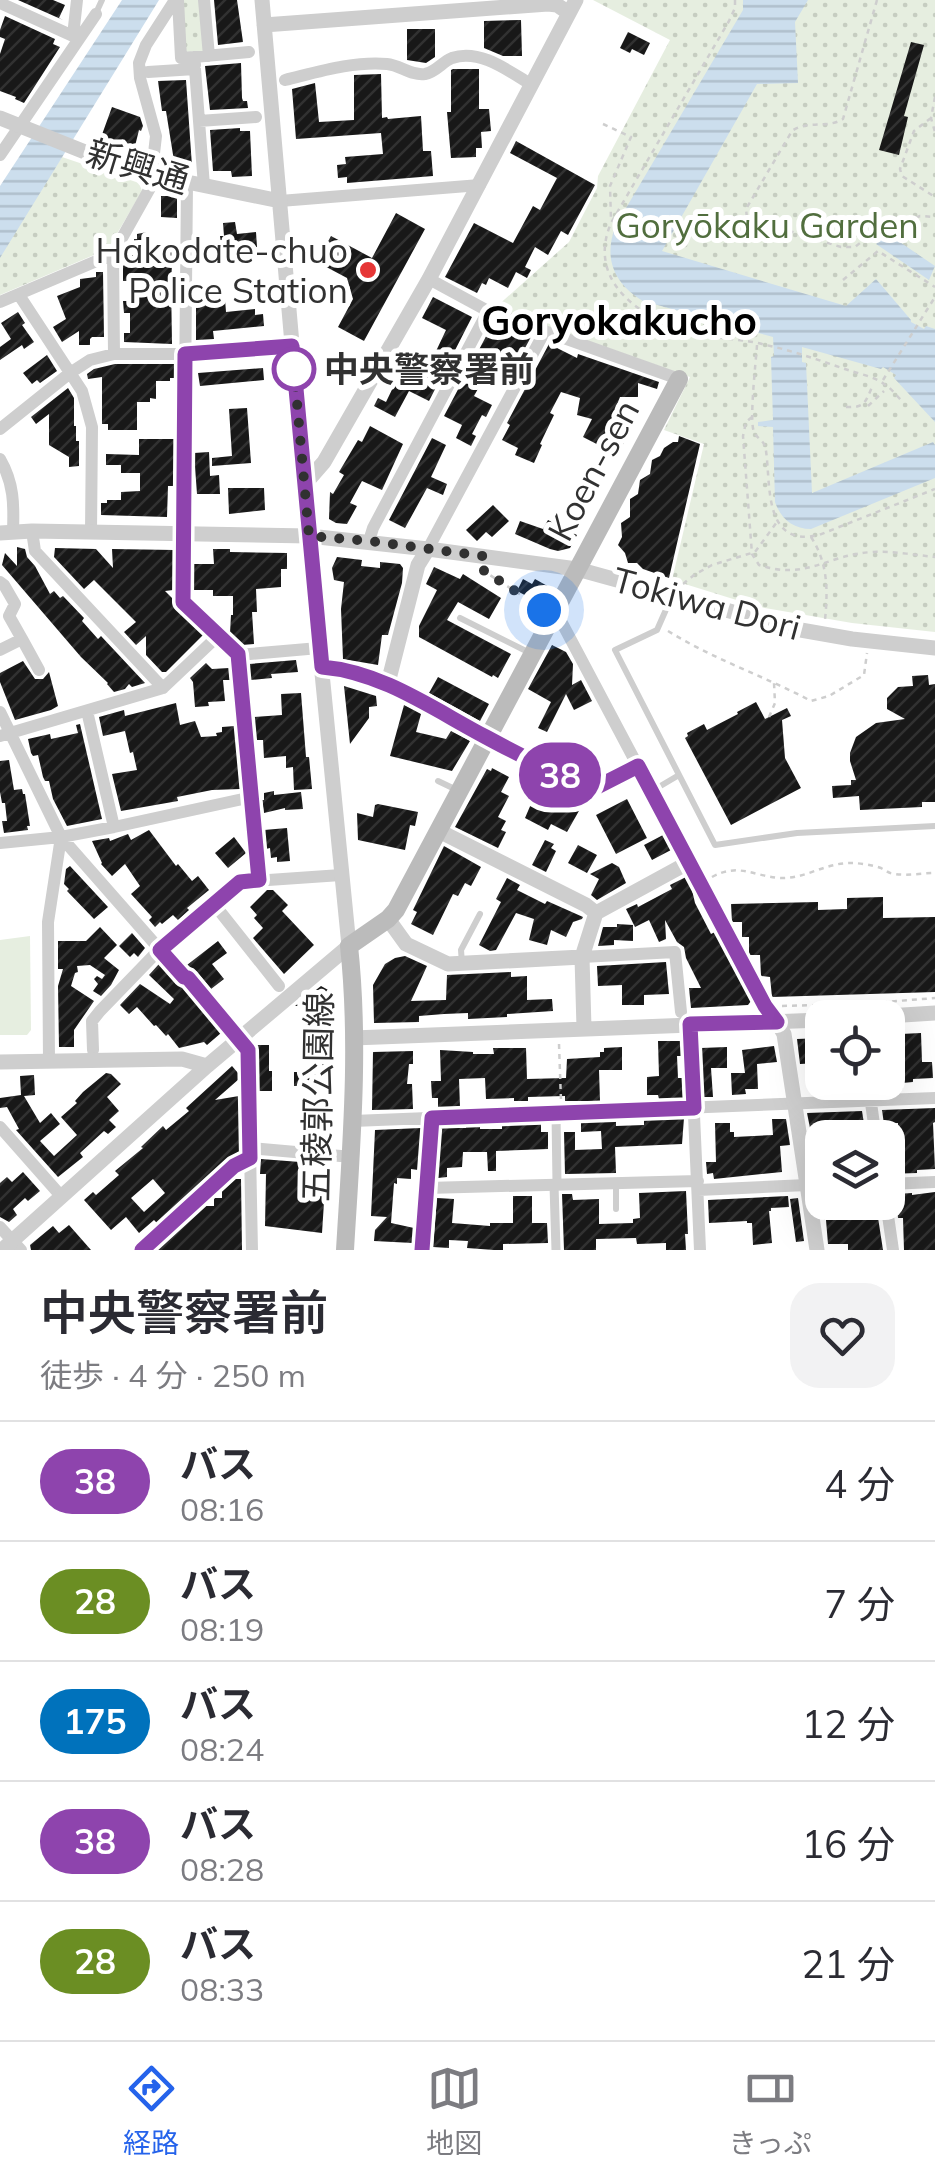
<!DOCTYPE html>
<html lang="ja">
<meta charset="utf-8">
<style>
:root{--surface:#fff;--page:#f2f2f3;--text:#2b2b33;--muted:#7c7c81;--line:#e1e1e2;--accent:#2563eb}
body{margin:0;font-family:Mulish,"Noto Sans JP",sans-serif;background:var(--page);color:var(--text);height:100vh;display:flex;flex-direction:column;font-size:38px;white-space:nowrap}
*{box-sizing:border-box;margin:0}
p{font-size:32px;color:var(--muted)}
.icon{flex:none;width:55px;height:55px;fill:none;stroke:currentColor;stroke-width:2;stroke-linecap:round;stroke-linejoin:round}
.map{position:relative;height:1250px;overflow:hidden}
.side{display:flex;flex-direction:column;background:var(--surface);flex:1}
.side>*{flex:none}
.badge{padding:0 20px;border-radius:32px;font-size:35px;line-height:65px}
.tools{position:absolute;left:805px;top:1000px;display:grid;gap:20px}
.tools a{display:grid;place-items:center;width:100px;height:100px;border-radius:20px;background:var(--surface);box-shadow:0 10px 40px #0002;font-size:50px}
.you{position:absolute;width:50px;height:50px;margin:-25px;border:8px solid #fff;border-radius:50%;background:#1a73e8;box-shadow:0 0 0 15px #1a73e833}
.map>.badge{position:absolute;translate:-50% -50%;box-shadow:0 0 0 5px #fff}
.round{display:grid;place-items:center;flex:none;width:105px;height:105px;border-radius:30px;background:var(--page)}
.head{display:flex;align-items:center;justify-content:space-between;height:170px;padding:0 40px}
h1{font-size:48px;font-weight:600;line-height:75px}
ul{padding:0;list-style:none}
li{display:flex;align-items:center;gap:30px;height:120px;padding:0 40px;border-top:2px solid var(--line)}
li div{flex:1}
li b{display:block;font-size:38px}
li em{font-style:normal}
li .badge{min-width:110px;font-weight:700;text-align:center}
.dock{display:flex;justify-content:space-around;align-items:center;height:140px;border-top:2px solid var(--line);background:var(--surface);font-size:28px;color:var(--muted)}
.dock a{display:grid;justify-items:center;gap:5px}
.dock .on{color:var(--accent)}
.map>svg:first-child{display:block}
.green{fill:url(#green-dots)}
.pitch{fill:#e6eee0}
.water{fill:url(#water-rules)}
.building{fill:url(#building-hatch);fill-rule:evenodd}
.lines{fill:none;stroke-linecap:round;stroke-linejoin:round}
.path{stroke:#cecece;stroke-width:2.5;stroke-dasharray:5 5;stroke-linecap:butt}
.service{stroke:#cecece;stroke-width:6}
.pedestrian{stroke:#cecece;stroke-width:9}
.minor{stroke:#cecece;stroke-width:12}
.tertiary{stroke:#cecece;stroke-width:15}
.secondary{stroke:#bbb;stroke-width:18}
.line-casing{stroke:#fff;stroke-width:22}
.line{stroke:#8e44ad;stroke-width:15}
.walk{stroke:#313131;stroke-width:10;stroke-dasharray:0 18}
.poi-dot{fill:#e63636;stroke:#fff;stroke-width:4}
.stop-dot{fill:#fff;stroke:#8e44ad;stroke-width:5}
.labels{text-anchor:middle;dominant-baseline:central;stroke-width:10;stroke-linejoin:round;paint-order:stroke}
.street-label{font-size:35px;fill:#313131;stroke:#fff}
.park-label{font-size:35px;fill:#516e3e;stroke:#fff}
.poi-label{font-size:35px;fill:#313131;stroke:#fff;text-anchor:end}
.stop-label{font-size:35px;font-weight:bold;fill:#313131;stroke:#fff;text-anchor:start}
.quarter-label{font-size:40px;font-weight:bold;fill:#000;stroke:#fff}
</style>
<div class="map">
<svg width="935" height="1250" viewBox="0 0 935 1250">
<defs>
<pattern id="green-dots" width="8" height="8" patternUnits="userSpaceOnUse" patternTransform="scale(2.5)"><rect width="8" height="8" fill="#e6eee0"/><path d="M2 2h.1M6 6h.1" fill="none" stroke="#c6cdc1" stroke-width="1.8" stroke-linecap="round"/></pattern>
<pattern id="water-rules" width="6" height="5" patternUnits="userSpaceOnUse" patternTransform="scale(2.5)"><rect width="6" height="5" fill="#ccdeed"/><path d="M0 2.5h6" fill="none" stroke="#b0bfcc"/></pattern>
<pattern id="building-hatch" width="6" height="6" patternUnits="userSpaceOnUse" patternTransform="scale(2.5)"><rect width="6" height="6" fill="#181818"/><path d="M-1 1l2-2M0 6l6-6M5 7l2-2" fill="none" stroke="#313131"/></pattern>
</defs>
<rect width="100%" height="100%" fill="#fff"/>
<path class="green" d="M181,0H200L205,51L184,52Z
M593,0H935V632L852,623L759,607L672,580L704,444L664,430L690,377L495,308L569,242L597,188L598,176L670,40Z
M62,157L139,183L142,191L108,249L0,295V251Z"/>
<path class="pitch" d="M30,936L31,1030L27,1035H0V940Z"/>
<path class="water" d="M122,0H159L0,258V186Z
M743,0H808L795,22L798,83L757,84L662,251L846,306L876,279L911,320V322L924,329L926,326L935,329V422L894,378L896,375L883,367L881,369L802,347V362L806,363L812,493L933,442L935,445V478L811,529C793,529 781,519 775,502L773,427L758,426V422L773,420L771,357L774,356L773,337L643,301C613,283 603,257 616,225L743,10Z
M888,234L935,266L929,280L876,244Z"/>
<path class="building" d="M18,0H53L65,5L59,18L63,20Z
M214,0H237L243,42L218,45Z
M5,16L55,39L53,44L60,47L24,103L15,99L16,97L0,91V54L5,39L0,37V30Z
M521,20L522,56H503L484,48V21Z
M407,29H435V57L426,63L407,60Z
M628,32L650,43L644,55L632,49L630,53L620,48Z
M911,42L924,45L904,116L908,117L899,155L879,150Z
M241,63L242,98L243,101H247L248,108L210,110L205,66Z
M453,69H479V109H489L491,131L481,132L482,148H476V157L451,158L447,112H451V70Z
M381,74L382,118L387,117L388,119L421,116L423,151H431L433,176L347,183V177L338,178L337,165L346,164L345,157L383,154L381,133L296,139L292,89L315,83L319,122L354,120V75Z
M186,80L192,166L175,167L166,111H162L158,81Z
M112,107L140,117L143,126L141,131L139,130L134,150L100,140Z
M240,128V131H250L252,176L232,177L231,171H213L210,130Z
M516,141L595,185L568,235L561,231L548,255L535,247L525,267L531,270L527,278L516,272L508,288L489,278L486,285L482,283L477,293L445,277L474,223L513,243L533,206L540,210L557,178L510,153Z
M161,196H177V218L161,217Z
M396,213L425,229L364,341L338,327L353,299L347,278L317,262L331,236L372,258Z
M235,222L237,234L256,232L257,247L222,251L220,236H224L223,223Z
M147,232V246H174V265H172L171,281L172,344L124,342V333H130V313H124L123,301H134V281H123V261L125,255H134V239H137V234Z
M96,272H103L104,337H92L90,339V345H79V331L62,342L53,327L66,319L57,296L80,287V279L96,277Z
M433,297L472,317L429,401L409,391L395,417L374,406L378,398L386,402L400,373L418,381L427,364L429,366L446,330L422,318Z
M225,299L226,312L255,309V315L263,314L264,326L213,331L214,339L196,340V300Z
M18,312L25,323L22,325L34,342L24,349L22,345L0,360V347L11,339L1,323Z
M492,325L511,335L512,330L531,337L514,368L495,358L474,396L492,405L486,417L482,415L472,434L476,436L471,446L456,438L462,425L444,416Z
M549,344L577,358L578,354L659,382L657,389L638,383V397H620L614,412L634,422L618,455L583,437L592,419L577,415L580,398L561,392L550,413L554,415L540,444L542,445L534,463L515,455L518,448L502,440L510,425L507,423Z
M47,355L57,371L40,383L37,380L32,384L23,373Z
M115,364H175V378H170V381H156V399L150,398V402H137V430H108V424H102V377L88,379L87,374L94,369Z
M263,368L264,380L200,386L198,373Z
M68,388L74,398V426H76V441H79V466L69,467V457L49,445V414L36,424L31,417Z
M247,408L251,463L212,466V458L232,456L229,409Z
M370,426L403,444L382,490L362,481L350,503L357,506L347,524L336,523L329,519L330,492L333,494L344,475L339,472L358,440L362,442Z
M679,436L700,444L669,578L643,569L637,563H628L625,553L618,545L622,537L621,523L630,517V499L638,494L640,480L650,474L652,460L660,456L664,448L673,442H678Z
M432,438L446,445L431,477L447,484L443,495L427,488L405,528L389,520Z
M139,439H175L174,486H168L167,517L101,515V503H107V500H121V492L140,491V473H121V465H106V454L139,455Z
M209,452L210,476L219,475L220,494H197L194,453Z
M228,488H264L265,510L229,514Z
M493,505L509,521L492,537L486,532L477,541L466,530Z
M548,520L577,535L570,548L558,551L550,549L515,534L520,521L543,529Z
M17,547L25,549L27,557L35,566L50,594L54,591L60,598L63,596L84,618L82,621L98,639L101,636L145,683L132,687L129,684L125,689L114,692L107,684L108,683L81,657L2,565L5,553L17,566Z
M55,548L96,549L113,568L112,549L174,550L173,590L165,591L173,599L176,609L203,635L166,672H162L146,655V636L136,645L124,632L136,622L94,580L84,589L54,557Z
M213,549H230V552L287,553V569H281V587L256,589L257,612H252L254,644L242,645L230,633L231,615H233V596H213V590H193V564H214Z
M337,557L362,560L361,566L380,568V562L400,564L403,568L402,583L388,635H382L378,665L343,659L341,609L344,582L334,580L332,568Z
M434,567L460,579L463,574L501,598L489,619L458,602L447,620L511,654L498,678L493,675L492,677L419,637V626L437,590L426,584Z
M523,579L532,584L535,579L551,588L542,604L517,591Z
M552,645L566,652L573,664L572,685L581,680L592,701L574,710L566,694L547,732L538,728L551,702L528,689Z
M296,660L298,672L271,674L272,678L250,680L249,664Z
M23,661L35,679H43L49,672L58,706L51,710L15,720L0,682V673Z
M206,663L212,669L229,668L230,680H223L225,701L208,702L209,706L195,707L193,682L190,678Z
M928,675L929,685L935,684V802H922V807L860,810L859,796L833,798L832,786L851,785V780H856L850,761V753L856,737L876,723L905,719L887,709V698L898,687L913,686L912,676Z
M438,677L489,704L480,721L429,693Z
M344,686L376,696L377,706L369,707V718L350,744Z
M301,693L306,757H309L312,789L294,790L293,767L286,768V756L264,758L263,740H256L254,717L282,715L281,694Z
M756,702L765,719L787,708L791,716L782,720L785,758L801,788L731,825L685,738L688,736L687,733L704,724L707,730L738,714L737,712Z
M176,703L180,725L195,721L201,737L217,736L216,733L222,732V727L235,726L240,789L212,790L177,797L178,801L121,811L112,774L137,770L133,752L130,753L125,731L103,736L99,717L124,710L125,716Z
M404,705L421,714L416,732L446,739L451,731L470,741L452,771L390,756Z
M80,724L102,819L67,826L53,799L49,781H45L43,777L38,755L33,756L31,753L28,739L50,734L51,739L78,733L76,725Z
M9,760L14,790L22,789L23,794H25L30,826H27L28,830L4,833L2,821H7L5,803H2L0,792V761Z
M492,768L509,777L501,792L509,796L498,817L506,821L501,830L506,832L498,848L455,827L487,769L491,771Z
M545,780L584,802L567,832L551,824L548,830L525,818L534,797Z
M274,791V795L301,792L303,809L285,810V808L264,813L262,800H264V793Z
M627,799L647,838L616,854L596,815Z
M378,804L418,812L415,826L410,825L405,850L358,840L357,813L373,817L375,805Z
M287,828L290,861L277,862V857L271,858L270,848L266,849L264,830Z
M149,830L176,866L178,864L192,881L198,876L209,890L187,908L189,910L178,920L173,915L162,924L160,922L155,927L149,920L152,917L131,894L140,886L125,864L112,876L101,864L102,863L92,841L109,838L110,841L128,834L131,840Z
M663,835L671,850L652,860L644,845Z
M234,837L246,853L228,868L215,853Z
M545,840L554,844L551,848L556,851L546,872L532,865Z
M578,845L597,855L587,873L568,863Z
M444,846L481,867L471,886L465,883L458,896L453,894L433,935L411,924L417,912L413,910Z
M612,863L619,867L626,883L597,900L591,895L599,879L590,874Z
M70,866L108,907L94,919L67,891L69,889L64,884L66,869Z
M686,877L692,890L695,903L711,934L715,932L751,1001L748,1005L691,1008L689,988H701L686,958L684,947L677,942L665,920L666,939L659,942L649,920L635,927L626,909L637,904L638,907L672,889L670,885Z
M507,878L520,885L517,890L545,904L547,901L583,917L582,919L573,922L566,937L551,930L547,945L529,940L534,919L516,913L496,950L490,951L479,945L501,902L496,899Z
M267,890H273L288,905L282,911L314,945L284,974L253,938L263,928L254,918L257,915L250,907Z
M883,897V918L935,917V992L772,997L770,977L761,976L760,955H749V937H742V922H732L731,904L818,902V910L847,909V898Z
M617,924L633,925V941L614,940V945L598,946L603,927H617Z
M100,927L117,945L104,958L119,970L111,985L101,996L93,991L98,984L94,979L97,976L102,979L105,975L90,965L77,966L78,972L75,973L71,986L94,1001L74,1030V1047H59L58,986L63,969H58V941H86Z
M132,933L145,948L138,957L134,953L130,957L119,946Z
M218,941L227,953L212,964L224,979L211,989L197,972L187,965Z
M405,956L427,966L411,1001L446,1000L447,975L511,972V977L527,976V1000L552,999L553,1011L507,1014V1017L468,1019V1013L444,1014L419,1016V1022L374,1023L373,985L385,964L395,958Z
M666,962L669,994L644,995V1005H622V985L598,986L597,966Z
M159,964L176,984L184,987L221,1033L207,1045L204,1042L179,1048L168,1034L166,1036L156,1025L154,1026L137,1007L129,1014L120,1005L140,984L170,1004L174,999L149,975Z
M321,986L330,991V1015H333V1069H330V1086H294V1072H309L310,1006H295Z
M921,1033L922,1062H932L933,1078L913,1079V1082L902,1083L903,1089L888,1090V1041H901V1034Z
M822,1038V1056L819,1063L800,1064L797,1039Z
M658,1041H681V1056H677L678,1078H682L683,1098L659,1099L658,1095H647V1077L659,1076Z
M256,1045H269V1071H272V1091H259Z
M774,1046L777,1062L757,1064L758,1089H745L746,1094L732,1095L731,1073H745L742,1050Z
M622,1047V1070H599L600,1101H565V1096L528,1097V1101H514V1098L486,1099L485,1078L459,1079L460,1107L438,1108V1098H432L431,1081H441L440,1050L473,1052V1054H494L493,1048H526L527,1079L566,1078L567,1059L600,1057V1052H604V1048Z
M727,1047V1068H711L713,1097H703L701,1048Z
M413,1051V1064H409L407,1084H412L413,1109L372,1110L373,1052Z
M232,1066L238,1073L239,1079L215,1100L239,1096L240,1151L227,1159L157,1223L154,1220L139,1233L126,1217L111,1230L84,1200L93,1192L96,1195L119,1175L115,1171L143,1148L141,1147L163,1126L166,1130L189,1111L186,1108ZM153,1179L165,1193L144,1212L131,1198Z
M106,1073L111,1074L121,1084L107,1097L119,1111L109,1120L116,1127L108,1134L104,1131L80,1153L83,1157L58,1177L16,1130L19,1129L7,1107L0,1108V1098L21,1095L20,1076L34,1075L35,1095L24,1096L40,1123L51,1113L60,1124L40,1141L54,1156L77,1135L61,1117L77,1103L75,1101L83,1092Z
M935,1108V1122L933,1123L935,1169L917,1170V1173L888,1174V1155H899L898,1123L884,1124L882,1110Z
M862,1111L865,1130L830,1132V1138H816V1127L810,1128L807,1113Z
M684,1118L682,1144L615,1147L616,1173L565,1174L564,1132H575V1150L602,1149L601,1131L581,1132V1122L616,1121V1126L644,1125V1120Z
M772,1119H786L790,1145L780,1146L782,1172L714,1179L713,1173L707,1174L706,1162H716L715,1123H730V1132H734V1137L773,1135Z
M541,1124V1132H548V1149L496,1151V1171H488L487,1152H463L462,1167L447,1168V1177L438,1178L441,1128H466V1127L480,1126V1129H502V1125Z
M421,1128L418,1170L411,1169V1179L397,1178V1184L394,1183L391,1223L414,1228L413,1243L374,1241L375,1230L387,1217L371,1216L375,1130Z
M261,1159L300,1162L299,1185L325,1187L322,1233L265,1226L266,1174H260Z
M23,1172L40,1191L28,1201L25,1198L13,1209L17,1215L9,1222L0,1217V1183L7,1177L12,1182Z
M235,1179H241L242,1250H157L205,1206H214V1198H222V1191Z
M686,1191L688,1234H685L686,1250H666V1243L637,1244L636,1238L596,1239V1250H564L562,1194H572L573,1200L599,1199V1224L633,1223V1219L640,1218L639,1193Z
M935,1192V1250H904L903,1218H898L896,1194L912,1193V1195Z
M513,1196H532V1223H547L548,1243L503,1244V1250H494L467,1248L468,1241L449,1240V1248L433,1247L437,1198L454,1199L452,1223L490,1226V1223H513Z
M788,1196L789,1207L771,1208V1211H769L772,1243L753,1245L752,1223H747V1221L709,1223L708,1200Z
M798,1198L804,1241L796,1242L790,1199Z
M821,1202H873V1211H877L883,1250H848V1244H828L826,1220H824Z
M69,1225L91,1250H31L30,1245L53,1226L59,1233Z"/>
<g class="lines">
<path class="path" d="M735,0V8L729,21L611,223C585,284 645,321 697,334C720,339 744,339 766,345C794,351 821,361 848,370C860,374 875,377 884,384C891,388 896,395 901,400
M877,0L843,119C827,129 807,120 792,131L746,209L747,218L841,247H855L885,223L898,226L920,216L935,217
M935,97L931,118L935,132
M931,118L914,131L900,169L902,176L935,197
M603,124L631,137L610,186L611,220
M843,280L878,251L935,287
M757,345C756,361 749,421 754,432C758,440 765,440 766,451C771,485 763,548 819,535L935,489
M883,380L935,297
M868,406L884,391
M846,407C866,408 865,402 873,385
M752,417L746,422L743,436L752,554L759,565C807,581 828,554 873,552C893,551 915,555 935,557
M811,537C828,563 828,590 825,620
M482,570L543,609
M683,584L694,575L712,565L755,552L777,522
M668,631C713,659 764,676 811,701L829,696L864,675L867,653
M769,717L775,703L774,683
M712,877C739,862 755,877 781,878C805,879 825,863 850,863C860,863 872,865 881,868C889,872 887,873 895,874C908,876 922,873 935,873
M872,1003L935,998
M782,1006L854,1004
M559,1044L561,1101"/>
<path class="service" d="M96,13L102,0
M672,596L657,630L615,650L715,845L797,833L935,826
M460,618L530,653
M438,781L459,791
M652,791L679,775
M462,963L461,950L480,914
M616,1185V1209"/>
<path class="pedestrian" d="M556,1114L557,1184
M554,1185L556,1250"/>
<path class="minor" d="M178,0L181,58L194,57
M204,0L209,56
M0,3L73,36L77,0
M195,65L194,57L249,52
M148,72L195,69L204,186
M285,80C318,72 353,61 387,64C400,65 411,76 425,74C436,72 442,62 452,58C480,48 510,72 532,85
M199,121L256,117
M0,155L96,14
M187,183L183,602L238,655L259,880
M280,201L480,185
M113,254L114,354
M429,279L488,311L679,379
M19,295L82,391L92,427L91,532
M0,302L113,254L150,188L156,136L140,78L139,63L146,45L175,0
M0,429L70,373L90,360L114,354H185L293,346
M0,459C14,483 14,505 13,531
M32,531L35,551L163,688
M369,541L373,528L488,311
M428,549L545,331
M0,582L4,585L15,604L9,616L22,639L0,650
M552,617L562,623L765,1006L777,1022
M22,639L39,670
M238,655L319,648
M87,711L114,827
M0,712L61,837L184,977L189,978L248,1050L252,1250
M0,736L163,688L219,635
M0,843L61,837L114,827L252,797
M214,904L279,986
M582,957L675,952L681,1012
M690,1025L700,1250
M93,1050L92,1021L100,1011L159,950L240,882L341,875
M49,1061L48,922L61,837
M868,1082L876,1138
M353,1121L935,1098
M0,1127L61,1196
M250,1148L352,1157
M888,1184L935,1182
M807,1187L822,1186
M427,1188L698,1181
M698,1190L807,1185
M886,1202L893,1250
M0,1227L21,1250
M142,1250L234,1166L251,1159
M423,1250L432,1118"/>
<path class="tertiary" d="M264,25L548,4L557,5L569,13
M0,118L100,158L153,175L280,201
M304,485L324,462L429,279L576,0
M0,533L32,531L309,536L428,549L577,569L795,629L852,639L935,648
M321,667C382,672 433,709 486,737C521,756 556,773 591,791L639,766
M388,683L418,565L428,549
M439,831L586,905L596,913
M388,919L406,944L448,964L582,957
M856,1018L935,1013
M777,1022L784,1034L817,1250
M584,1028L582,957L596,913L684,865
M353,1038L822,1020
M0,1062L182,1059L207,1066
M2,1250L207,1066L349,946L311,562L262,0"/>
<path class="secondary" d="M345,1250C351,1149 360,1047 349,946L388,919L396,910L679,379"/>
</g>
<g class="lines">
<g class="line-casing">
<path id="line" d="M142,1250L234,1166L250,1158L248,1050L188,978L184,977L160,950L240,882L259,880L238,654L183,602L185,354L292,346L322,667C382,672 433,709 486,737C521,756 556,773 591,790L638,766L765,1006L777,1022L690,1024L694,1108L432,1118L422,1250"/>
</g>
<use href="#line" class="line"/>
<path class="walk" d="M294,369L309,536L369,541L483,556L480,568L544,610"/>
</g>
<circle class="poi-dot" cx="368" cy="270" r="10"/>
<circle class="stop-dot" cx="294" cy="369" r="20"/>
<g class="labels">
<g class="street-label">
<text transform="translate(138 166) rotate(17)">新興通</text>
<text transform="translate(593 470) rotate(-62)">Koen-sen</text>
<text transform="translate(707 603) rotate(15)">Tokiwa Dori</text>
<text transform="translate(317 1097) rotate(-89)">五稜郭公園線</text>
</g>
<g class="park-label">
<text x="767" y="225">Goryōkaku Garden</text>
</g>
<g class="poi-label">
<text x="348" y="250">Hakodate-chuo<tspan x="348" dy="40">Police Station</tspan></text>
</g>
<g class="stop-label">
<text x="324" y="369">中央警察署前</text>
</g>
<g class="quarter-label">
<text x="619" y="320">Goryokakucho</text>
</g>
</g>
</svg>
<div class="tools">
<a><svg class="icon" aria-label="locate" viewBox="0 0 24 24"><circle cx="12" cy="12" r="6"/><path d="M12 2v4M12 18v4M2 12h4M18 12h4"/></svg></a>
<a><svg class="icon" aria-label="layers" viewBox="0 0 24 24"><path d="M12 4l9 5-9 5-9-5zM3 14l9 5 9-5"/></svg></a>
</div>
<div class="you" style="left:544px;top:610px"></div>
<b class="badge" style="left:560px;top:775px;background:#8e44ad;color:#fff">38</b>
</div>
<section class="side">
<div class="head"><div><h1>中央警察署前</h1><p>徒歩 · 4 分 · 250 m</p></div><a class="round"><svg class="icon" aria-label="heart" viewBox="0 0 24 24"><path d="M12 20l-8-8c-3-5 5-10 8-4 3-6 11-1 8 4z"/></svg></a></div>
<ul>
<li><span class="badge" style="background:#8e44ad;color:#fff">38</span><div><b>バス</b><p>08:16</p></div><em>4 分</em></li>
<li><span class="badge" style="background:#6b8e23;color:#fff">28</span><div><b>バス</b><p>08:19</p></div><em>7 分</em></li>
<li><span class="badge" style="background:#0072bc;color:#fff">175</span><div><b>バス</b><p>08:24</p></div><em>12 分</em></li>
<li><span class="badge" style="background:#8e44ad;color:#fff">38</span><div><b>バス</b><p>08:28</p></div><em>16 分</em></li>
<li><span class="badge" style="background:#6b8e23;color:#fff">28</span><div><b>バス</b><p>08:33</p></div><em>21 分</em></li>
</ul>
</section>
<nav class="dock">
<a class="on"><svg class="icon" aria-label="directions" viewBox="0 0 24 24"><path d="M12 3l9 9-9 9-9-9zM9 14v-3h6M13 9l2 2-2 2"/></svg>経路</a>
<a><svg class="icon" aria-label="map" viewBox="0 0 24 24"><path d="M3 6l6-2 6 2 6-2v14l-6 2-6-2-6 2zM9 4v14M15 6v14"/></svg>地図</a>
<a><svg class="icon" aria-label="tickets" viewBox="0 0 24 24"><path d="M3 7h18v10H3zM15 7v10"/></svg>きっぷ</a>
</nav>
